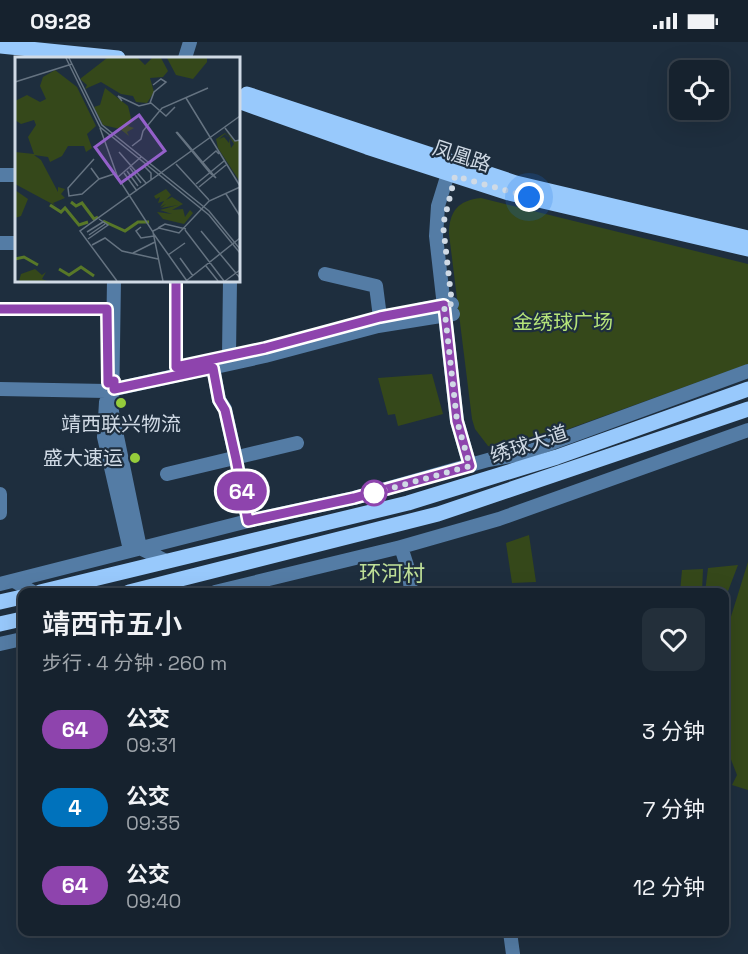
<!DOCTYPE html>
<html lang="zh">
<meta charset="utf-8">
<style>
:root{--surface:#16222e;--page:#232f3a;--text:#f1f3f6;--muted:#9ea4aa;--line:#353f4a}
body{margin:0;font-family:"Space Grotesk","Noto Sans SC",sans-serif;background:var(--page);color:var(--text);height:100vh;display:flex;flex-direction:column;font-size:22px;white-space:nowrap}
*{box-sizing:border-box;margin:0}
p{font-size:20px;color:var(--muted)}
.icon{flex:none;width:33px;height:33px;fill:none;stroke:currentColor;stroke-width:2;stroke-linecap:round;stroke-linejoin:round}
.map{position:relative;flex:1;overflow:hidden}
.side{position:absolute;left:18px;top:546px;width:711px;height:348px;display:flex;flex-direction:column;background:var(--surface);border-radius:12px;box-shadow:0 6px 24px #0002,0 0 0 2px var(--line)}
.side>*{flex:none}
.badge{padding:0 12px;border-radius:20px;font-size:21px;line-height:39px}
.buttons{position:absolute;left:669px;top:18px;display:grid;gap:12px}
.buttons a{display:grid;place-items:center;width:60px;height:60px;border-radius:12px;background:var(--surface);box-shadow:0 6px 24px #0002,0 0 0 2px var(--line);font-size:30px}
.you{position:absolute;width:30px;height:30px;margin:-15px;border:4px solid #fff;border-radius:50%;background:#1a73e8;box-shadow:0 0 0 9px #1a73e833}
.map>.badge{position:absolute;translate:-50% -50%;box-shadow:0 0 0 3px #fff}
.round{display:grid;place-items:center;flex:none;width:63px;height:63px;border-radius:12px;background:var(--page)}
.overview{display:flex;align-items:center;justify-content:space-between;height:102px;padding:0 24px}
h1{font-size:28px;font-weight:600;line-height:45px}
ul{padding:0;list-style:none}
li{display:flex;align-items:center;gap:18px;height:78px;padding:0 24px}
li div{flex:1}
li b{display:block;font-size:22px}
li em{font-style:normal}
li .badge{min-width:66px;font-weight:700;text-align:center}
.status{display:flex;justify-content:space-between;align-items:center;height:42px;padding:0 30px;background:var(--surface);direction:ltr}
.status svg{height:16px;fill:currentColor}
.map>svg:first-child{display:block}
.green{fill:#35481a}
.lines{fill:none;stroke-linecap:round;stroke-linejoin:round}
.minor{stroke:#547ca5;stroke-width:14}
.major{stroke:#98c9fc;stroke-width:15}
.line-casing{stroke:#fff;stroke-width:14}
.line{stroke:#8e44ad;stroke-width:9}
.walk{stroke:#d0dae5;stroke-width:6;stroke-dasharray:0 10.8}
.poi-dot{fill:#95cc3b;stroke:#1e2e3e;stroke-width:2}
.stop-dot{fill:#fff;stroke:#8e44ad;stroke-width:3}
.labels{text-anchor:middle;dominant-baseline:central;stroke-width:4.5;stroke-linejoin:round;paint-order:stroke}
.street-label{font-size:20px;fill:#d0dae5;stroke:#1e2e3e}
.park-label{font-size:20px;fill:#b5e379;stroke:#1e2e3e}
.poi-label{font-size:20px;fill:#d0dae5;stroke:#1e2e3e}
.quarter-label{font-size:22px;fill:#bfe098;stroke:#1e2e3e}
.inset-river{fill:none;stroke:#587828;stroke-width:3}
.inset-road{fill:none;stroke:#657381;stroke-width:1.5}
.view{fill:#9460ca;fill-opacity:0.15;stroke:#9460ca;stroke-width:3}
.inset-edge{fill:none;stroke:#d0dae5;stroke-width:3}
</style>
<div class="status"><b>09:28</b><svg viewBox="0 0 49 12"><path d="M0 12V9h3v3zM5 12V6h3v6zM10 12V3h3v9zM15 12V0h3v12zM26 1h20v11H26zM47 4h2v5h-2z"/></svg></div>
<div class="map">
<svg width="748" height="912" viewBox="0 0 748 912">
<rect width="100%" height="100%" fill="#1e2e3e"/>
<path class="green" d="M481,156L748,222V322L510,408L488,404L475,387L472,377L449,192C449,170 458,158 481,156Z
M432,332L443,372L398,384L395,372L388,373L378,336Z
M529,493L536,540L512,541L506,501Z
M748,520V748L732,743L737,733L725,702L724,597Z
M738,523L725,557L724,550H705L708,526Z
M703,527L702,550H680L682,528Z"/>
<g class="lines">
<path class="minor" d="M185,16L190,0
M451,122L438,164L436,194L457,379L470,424
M0,133H16
M0,201H16
M325,232L376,244L380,275
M114,238L112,370L140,506L164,518
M0,267H107
M418,268L452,262
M229,313L230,238
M176,325V238
M213,325L219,358L225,367L236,417L248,479
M0,347L106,349L265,314L378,284L453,272
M106,360L104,395L130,508
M167,432L297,401
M0,452V471
M401,505L409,530L411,550
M14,539L33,550
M0,542L248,479L354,456L488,418L522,412L748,329
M215,550L401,505L499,477L748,388
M0,602L22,597
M510,890L513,912"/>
<path class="major" d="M0,4L118,16
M247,52L516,141L748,196
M238,59L367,105L509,151L748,207
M40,550L408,461L557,415L748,347
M129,550L438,472L748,367
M0,560L22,555
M0,582L22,577"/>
</g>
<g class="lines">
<g class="line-casing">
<path id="line" d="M0,267H107L108,341L114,339V347L213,326L219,358L225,368L236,417L248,479L354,456L470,424L457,379L444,263L380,275L265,306L176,325V238"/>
</g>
<use href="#line" class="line"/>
<path class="walk" d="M374,451L470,424L457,379L444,263L452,262L443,183L455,134L529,155"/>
</g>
<g class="poi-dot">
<circle cx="121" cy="361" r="6"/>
<circle cx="135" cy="416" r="6"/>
</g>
<circle class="stop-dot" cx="374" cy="451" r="12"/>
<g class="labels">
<g class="street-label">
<text transform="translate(462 114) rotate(18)">凤凰路</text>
<text transform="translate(529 402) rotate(-18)">绣球大道</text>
</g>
<g class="park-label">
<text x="563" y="280">金绣球广场</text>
</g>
<g class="poi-label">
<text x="121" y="382">靖西联兴物流</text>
<text x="123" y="416" text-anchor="end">盛大速运</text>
</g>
<g class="quarter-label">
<text x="392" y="531">环河村</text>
</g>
</g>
<g transform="translate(15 15)">
<rect width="225" height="225" fill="#1e2e3e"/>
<path d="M92,1H123L130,8L137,1H146L153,14L148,20L135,21L139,35L132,46L121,45L118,39L106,37L86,25L70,32L72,28L65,22ZM152,1H192V5L178,22L161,18ZM40,13L62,30L81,69L72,77L77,91L71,95L69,89H53L47,99L35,105L33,100L19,98L26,103L43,135V130L50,132L46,137L50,141L38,146L41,149L0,127V95L19,97L13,80L21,68L19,63L6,67L0,63V44L12,38L25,45L31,42L25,29L28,20ZM90,31L113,49L117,65L113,69L119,71L112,75L114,79L105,72L88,68L79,50L85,48ZM211,74L219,84H225V125L203,91L201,82L210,76L214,81L210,77L204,82L209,80L214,86V81L216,91L219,87ZM151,132L156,138L151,143L157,140L168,147L157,153L168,152L170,160L175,153L178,156L169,167L148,162L142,155L157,157L145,153L163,148L146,151L151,147L145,150L149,144L143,146L145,140L141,142L139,139ZM0,133L13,142L6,159L0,161ZM20,212L27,218L31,215L27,222L32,224H4L6,217Z" fill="#35481a"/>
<path class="inset-river" d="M56,145L61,149L67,146L79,162L83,160M35,148L46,155L50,151L64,168L73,165M88,164L110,174L123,165H134M0,202L9,200L23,208M44,212L54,218L66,210L79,219"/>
<path class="inset-road" d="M51,1L85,70L194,158L225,196M54,1L87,68L194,154L225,192M0,25L57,7M171,41L225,129M107,44L103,39L124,49L136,46L151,59L160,50M135,46L139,35L151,25L146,22L138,28M85,71L103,121L138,175L148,224M210,71L220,84L225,83M161,75L195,116L201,121L162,75M117,89L126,82L128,74L147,51L193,31M104,95L131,126M79,102L53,131L54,139L67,137L84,122M187,106L201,94L204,97M161,107L194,143M76,111L84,122L102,116M115,111L126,126M127,112L129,109L136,116V123M112,114L123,129M109,116L122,134M103,120L126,100M181,127L209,104M184,130L211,108M211,137L225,159M126,170L121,174L126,181L139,179M143,171L150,167L171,172M170,173L209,224M138,174L144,171L164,176L194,144L225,130M186,174L225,221M72,175L88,165M138,176L172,224M74,178L90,167M73,182L93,168L84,162M77,188L90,181L107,194L143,202M118,196L140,185M153,198L170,186M165,201L178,219M191,209L203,224M102,224L65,174L225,59M171,224L225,181M210,224L225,213"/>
<path class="view" d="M124,58L150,94L106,126L80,90Z"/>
<rect width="225" height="225" class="inset-edge"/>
</g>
</svg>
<div class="buttons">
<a><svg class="icon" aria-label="locate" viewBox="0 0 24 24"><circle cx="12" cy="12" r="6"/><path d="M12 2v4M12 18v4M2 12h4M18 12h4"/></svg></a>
</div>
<div class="you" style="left:529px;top:155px"></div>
<b class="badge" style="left:242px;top:449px;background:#8e44ad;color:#fff">64</b>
<section class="side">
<div class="overview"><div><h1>靖西市五小</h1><p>步行 · 4 分钟 · 260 m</p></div><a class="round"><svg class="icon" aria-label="heart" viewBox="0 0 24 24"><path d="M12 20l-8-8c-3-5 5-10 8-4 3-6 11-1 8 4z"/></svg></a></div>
<ul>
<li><span class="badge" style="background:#8e44ad;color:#fff">64</span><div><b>公交</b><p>09:31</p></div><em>3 分钟</em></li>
<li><span class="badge" style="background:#0072bc;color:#fff">4</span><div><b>公交</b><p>09:35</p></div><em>7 分钟</em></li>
<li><span class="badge" style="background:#8e44ad;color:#fff">64</span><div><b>公交</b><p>09:40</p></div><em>12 分钟</em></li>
</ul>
</section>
</div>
